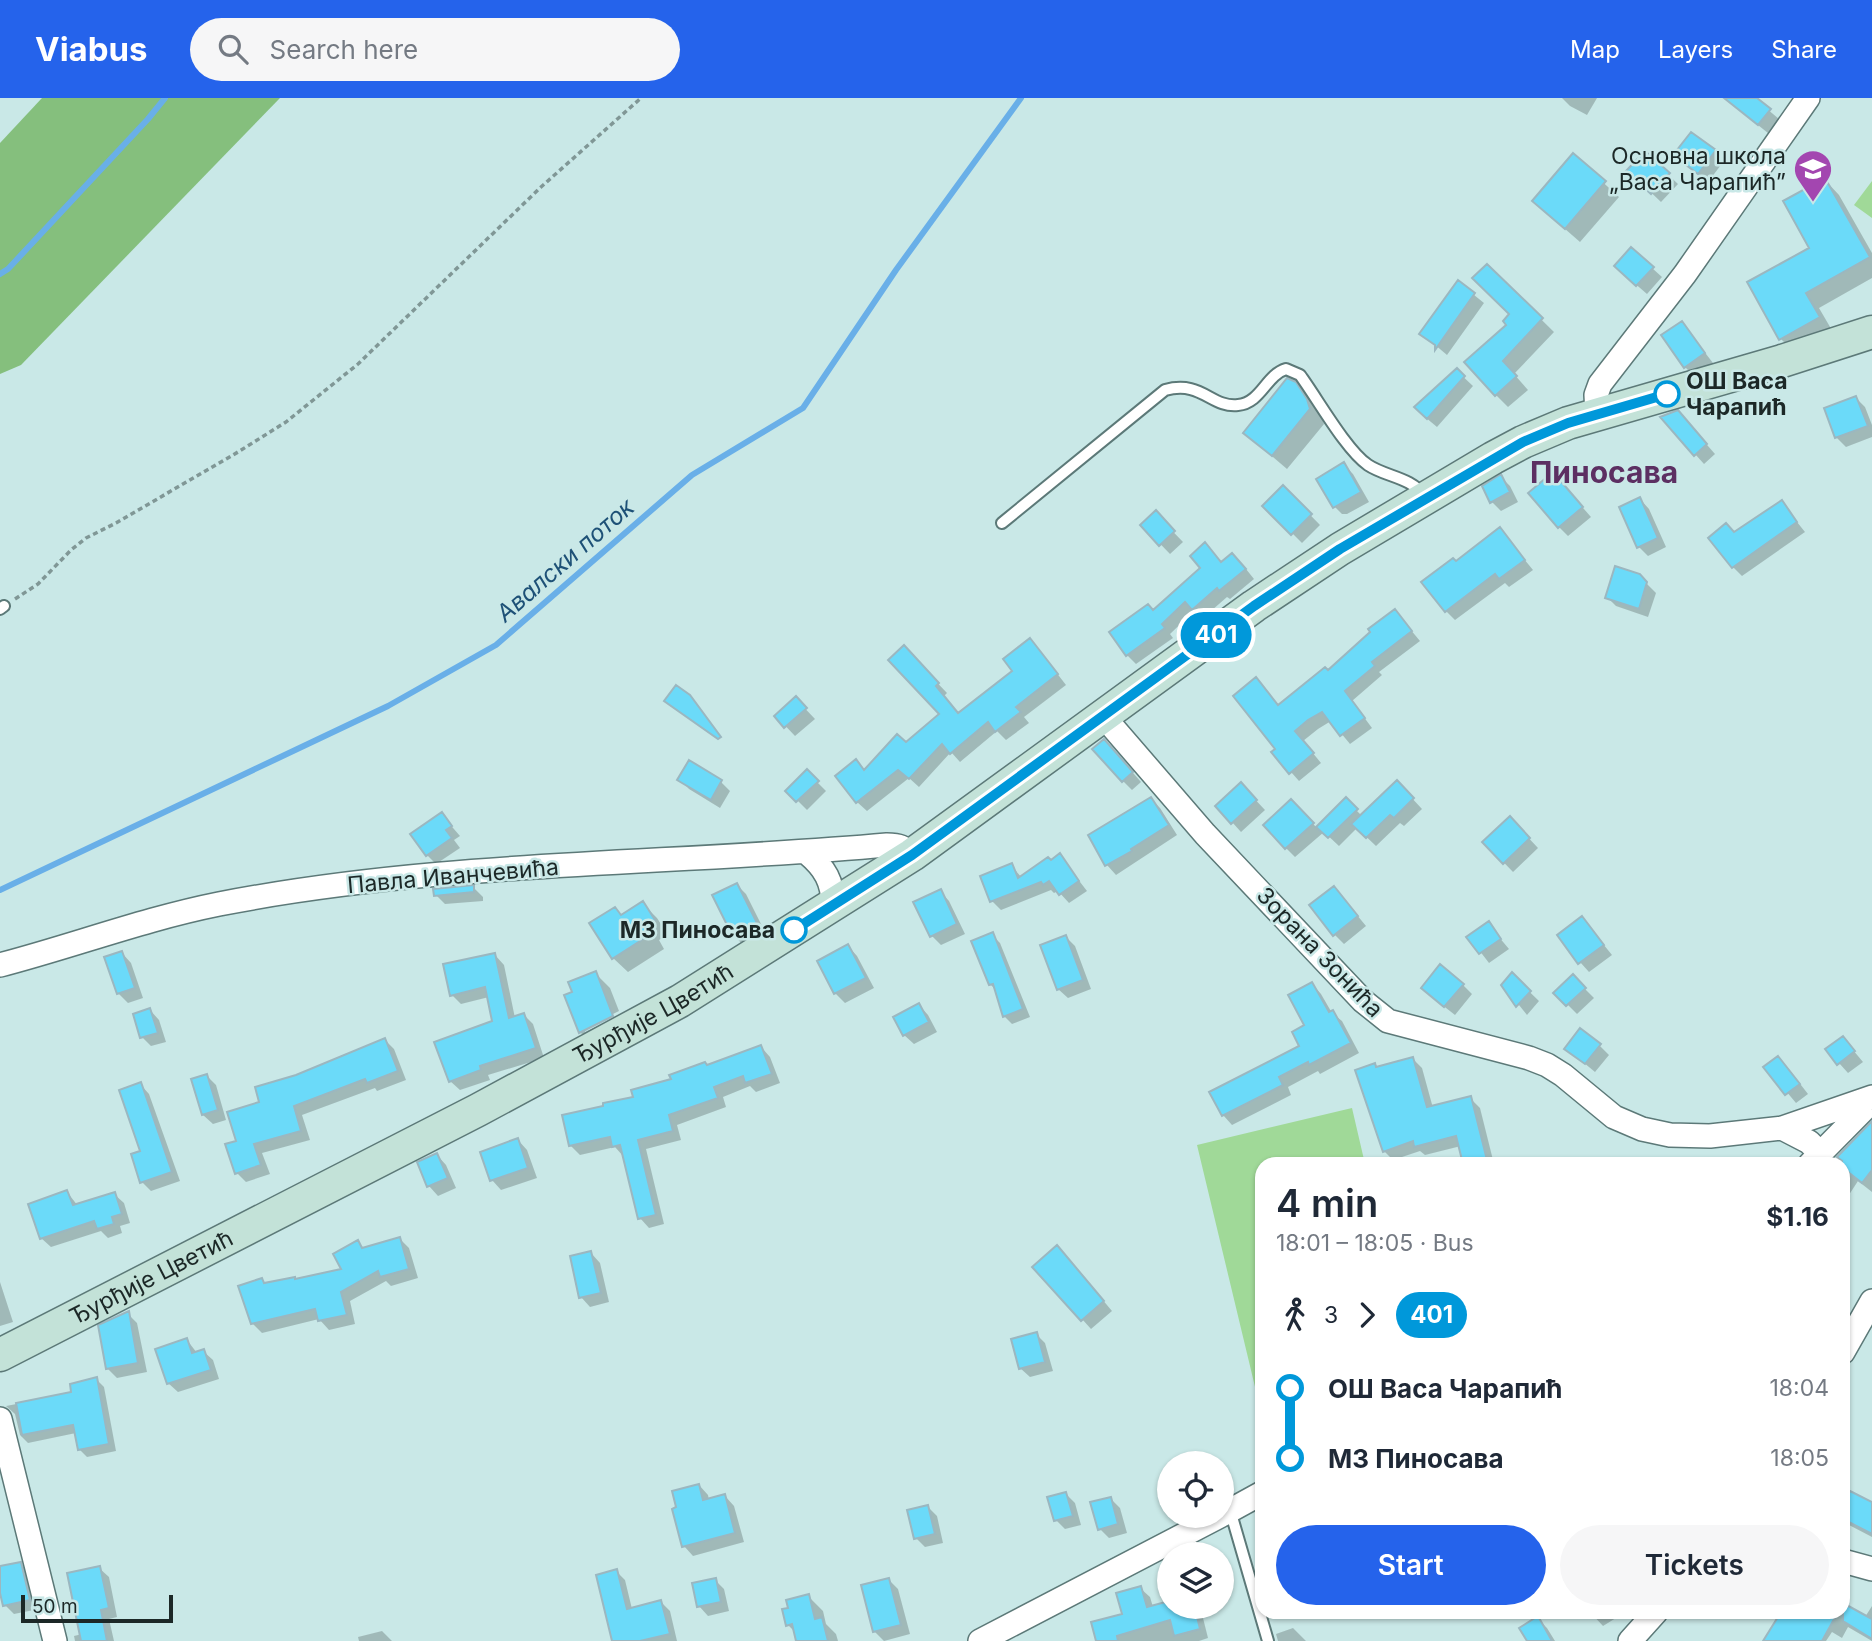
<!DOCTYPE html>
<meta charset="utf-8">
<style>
:root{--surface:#fff;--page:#f6f6f7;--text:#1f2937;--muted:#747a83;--accent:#2563eb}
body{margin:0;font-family:Inter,sans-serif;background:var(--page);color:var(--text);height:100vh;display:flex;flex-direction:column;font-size:26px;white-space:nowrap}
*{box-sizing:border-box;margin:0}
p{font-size:23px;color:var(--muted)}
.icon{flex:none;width:38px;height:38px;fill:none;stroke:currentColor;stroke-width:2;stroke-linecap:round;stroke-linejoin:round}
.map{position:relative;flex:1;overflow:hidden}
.details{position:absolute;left:1255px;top:1059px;width:595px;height:462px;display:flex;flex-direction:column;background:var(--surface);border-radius:21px;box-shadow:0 2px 5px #0004}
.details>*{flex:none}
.badge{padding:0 14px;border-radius:23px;font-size:24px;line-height:46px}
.fabs{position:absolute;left:1157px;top:1353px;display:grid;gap:14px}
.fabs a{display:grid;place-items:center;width:77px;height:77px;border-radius:50%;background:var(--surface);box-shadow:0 2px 5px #0004;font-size:35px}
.scale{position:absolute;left:21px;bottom:18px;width:152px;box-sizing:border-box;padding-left:7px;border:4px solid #1c2827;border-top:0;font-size:19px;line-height:24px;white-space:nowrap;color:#1c2827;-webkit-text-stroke:5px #c9e8e7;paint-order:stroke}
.map>.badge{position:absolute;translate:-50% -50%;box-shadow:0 0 0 4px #fff}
.legs{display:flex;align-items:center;gap:10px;height:77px;padding:0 21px;font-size:23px}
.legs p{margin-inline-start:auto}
.head{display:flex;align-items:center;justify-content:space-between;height:119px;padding:0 21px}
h1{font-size:38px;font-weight:600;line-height:52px}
.action{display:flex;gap:14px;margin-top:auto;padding:14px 21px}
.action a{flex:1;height:80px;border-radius:42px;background:var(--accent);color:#fff;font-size:28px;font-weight:600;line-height:80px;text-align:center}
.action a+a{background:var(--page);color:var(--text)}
ul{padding:0 21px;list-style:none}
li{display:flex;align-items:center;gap:24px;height:70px;font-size:26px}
li i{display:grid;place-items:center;width:10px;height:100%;margin:0 9px;background:currentColor}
li i::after{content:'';width:18px;height:18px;margin:-9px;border:5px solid;border-radius:50%;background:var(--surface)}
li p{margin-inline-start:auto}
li:first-child i{background:linear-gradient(#0000 50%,currentColor 0)}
li:last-child i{background:linear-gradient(currentColor 50%,#0000 0)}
header{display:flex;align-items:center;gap:42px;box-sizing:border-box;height:98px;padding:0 35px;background:var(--accent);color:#fff}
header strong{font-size:33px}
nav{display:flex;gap:38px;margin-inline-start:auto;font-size:24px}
.search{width:490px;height:63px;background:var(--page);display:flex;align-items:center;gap:18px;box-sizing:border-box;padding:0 24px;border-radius:38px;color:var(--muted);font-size:26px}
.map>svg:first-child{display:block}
.green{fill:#a0d998}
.forest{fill:#85bf7d}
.shadow{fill:#0003}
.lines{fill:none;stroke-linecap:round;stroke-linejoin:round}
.stream{stroke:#69afe8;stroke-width:6}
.building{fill:#6bdaf9;stroke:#9bb7c0;stroke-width:2}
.lane-casing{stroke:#5c7978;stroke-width:14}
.street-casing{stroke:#5c7978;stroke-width:26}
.secondary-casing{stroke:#5c7978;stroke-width:35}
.path{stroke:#809796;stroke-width:3.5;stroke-dasharray:5 3.5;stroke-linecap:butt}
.lane{stroke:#fff;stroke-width:10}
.street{stroke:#fff;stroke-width:23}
.secondary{stroke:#c3e2d8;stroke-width:32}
.line-1-casing{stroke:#fff;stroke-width:16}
.line-1{stroke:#0098da;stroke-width:10}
.stop-1-dot{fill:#fff;stroke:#0098da;stroke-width:3.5}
.labels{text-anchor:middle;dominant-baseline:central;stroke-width:5;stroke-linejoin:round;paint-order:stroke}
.poi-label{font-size:23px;fill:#1c2827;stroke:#c9e8e7;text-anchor:end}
.stop-label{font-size:23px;font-weight:bold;fill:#1c2827;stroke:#c9e8e7;text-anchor:start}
.street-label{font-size:23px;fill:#1c2827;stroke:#c9e8e7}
.water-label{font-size:24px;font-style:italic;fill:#1e5177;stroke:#c9e8e7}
.district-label{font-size:30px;font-weight:bold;fill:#5c2f62;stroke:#c9e8e7}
</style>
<header>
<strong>Viabus</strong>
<div class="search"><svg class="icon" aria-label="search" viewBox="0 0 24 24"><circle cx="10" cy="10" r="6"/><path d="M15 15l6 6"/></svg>Search here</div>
<nav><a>Map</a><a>Layers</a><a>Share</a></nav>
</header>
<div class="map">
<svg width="1872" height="1543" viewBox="0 0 1872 1543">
<rect width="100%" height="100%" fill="#c9e8e7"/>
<path class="green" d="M1872,83V120L1854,107Z
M1352,1010L1365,1066H1262V1318L1197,1047Z"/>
<path class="forest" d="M42,0H280L21,267L0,276V45Z"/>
<path class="shadow" d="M1562,0H1597L1587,17L1570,8Z
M1732,0H1754L1779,21L1768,35L1739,12L1730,3Z
M1715,54L1724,63L1708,84L1675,57Z
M1645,55L1678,86L1661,104L1638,82Z
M1573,57L1619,99L1580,144L1549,117Z
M1825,82L1839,97L1872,155V180L1819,210L1833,234L1795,255L1781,241L1811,150Z
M1487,168L1554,234L1514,276L1528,292L1508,309L1496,297L1512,216Z
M1652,170L1662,179L1647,196L1625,177Z
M1458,184L1484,205L1447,257L1421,235Z
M1682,225L1713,265L1694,278L1685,269Z
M1457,273L1473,288L1437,329L1425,319Z
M1293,284L1308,299L1321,317L1324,326L1287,371L1245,335Z
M1856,300L1865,309L1872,327V339L1846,349L1836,339Z
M1687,324L1715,356L1704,366L1695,356Z
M1344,367L1353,376L1369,404L1347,416H1342L1332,406Z
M1501,379L1510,388L1518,404L1501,413L1492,404Z
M1562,386L1591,419L1568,438L1559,429Z
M1283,389L1320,427L1302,445L1265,408Z
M1640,401L1649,411L1666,449L1648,458L1639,449Z
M1781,404L1805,434L1742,478L1733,469L1734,435Z
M1155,415L1183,444L1170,456L1142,427Z
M1500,432L1533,472L1509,489L1505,485L1455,522L1446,513Z
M1222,466H1242L1254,481L1230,501L1227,499L1203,520L1195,512L1170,536L1173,540L1136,566L1127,557L1154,514Z
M1639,478L1656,495L1648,519L1616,508L1607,499Z
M1395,513L1420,543L1379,574L1382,577L1352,603L1372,630L1350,646L1331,623L1318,631L1303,643L1321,665L1299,683L1291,674L1278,651L1279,609L1328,574Z
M904,550L947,595L944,598L959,617L1039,552L1066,587L1024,619L1029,625L1006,642L997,633L960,664L951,654L919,689L909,680L867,713L857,704L866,674L906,646L942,616Z
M796,601L815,621L795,638L776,618Z
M1113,652L1141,684L1132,692L1123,683Z
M807,674L826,693L807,712L788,693Z
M680,681L721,684L730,693L720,710L689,691Z
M1397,684L1422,711L1404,728L1400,725L1376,748L1357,730L1339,748L1324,734L1295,759L1286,750L1301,713L1317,730L1346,702L1362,718Z
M1250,696L1265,712L1241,734L1232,724Z
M1151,701L1160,710L1177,737L1116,777L1107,767L1090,738Z
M441,716L460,738L454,742L460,750L436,766L427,757Z
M1510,720L1538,750L1513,774L1485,745Z
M1060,758L1087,793L1069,805L1058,793L1054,795L1051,792L1001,812L992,803L1011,767L1022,780Z
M737,787L746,796L765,834L742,846L733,836Z
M473,789L483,799V803L445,806L436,797Z
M940,793L949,803L965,836L941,847L932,838Z
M1343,800L1366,828L1344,846L1335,837Z
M643,806L657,820L668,837L659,842L664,851L628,874L613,860L622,818Z
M1582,820L1612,857L1589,874L1580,864Z
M1488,826L1509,851L1489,865L1469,839Z
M992,837L1000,845L1030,919L1012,926L1004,918L997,893L990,886Z
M1066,839L1075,848L1091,891L1068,900L1058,891Z
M848,848L857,858L874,890L845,905L835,895L819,864Z
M122,855L131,865L143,900L128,905L118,895Z
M495,857L504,867L515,920L524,917L533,926L544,960L488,977L490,982L460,992L450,983L494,924L489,899L461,906L452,897Z
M595,875L610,890L619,913L585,930V934L620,917L627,933L595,949L580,934L574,895Z
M1512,877L1539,903L1527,917L1503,887Z
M1573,879L1594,900L1577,916L1556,895Z
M1312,886L1321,896L1332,915L1342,923L1359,955L1320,976L1318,973L1288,989L1291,997L1232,1027L1223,1017L1302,949Z
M1463,887L1472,896L1455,917L1432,899Z
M919,907L928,917L937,934L914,946L904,937Z
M150,912L159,922L166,944L151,948L142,939Z
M1843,940L1863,964L1848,975L1839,965Z
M385,942L394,951L406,982L377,993L375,990L302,1017L310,1042L262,1055L270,1076L246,1084L237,1075L238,1044L297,979Z
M1599,947L1609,957L1595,974L1566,950Z
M761,949L770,959L780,985L756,994L750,988L723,999L726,1009L677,1027L681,1042L646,1051L664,1126L649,1130L640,1120L623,1058L615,1049L580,1057L570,1047L635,1000L708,969Z
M1413,961L1422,970L1433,1010L1470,1000L1480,1010L1494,1066H1465L1461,1048L1425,1057L1420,1053L1393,1062L1384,1053L1375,967L1378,970Z
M1766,969H1787L1808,996L1796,1005Z
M207,978L216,987L226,1022L213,1026L203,1017Z
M140,986L149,996L180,1083L151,1093L142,1084Z
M1872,1026V1094L1858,1083L1843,1106V1066H1833Z
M518,1042L527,1052L537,1080L501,1092L492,1082L482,1055Z
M437,1057L446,1067L456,1090L438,1098L429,1088Z
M67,1094L78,1108L114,1096L124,1105L130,1125L120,1128L122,1135L108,1140L101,1133L51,1149L41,1140Z
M400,1141L409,1150L418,1180L391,1188L386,1183L350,1203L355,1226L329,1232L319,1221L262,1235L252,1225L262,1182L266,1186L296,1183L344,1172L358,1144L364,1151Z
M591,1155L600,1165L609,1204L590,1209L581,1199Z
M1066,1158L1112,1213L1091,1231L1082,1221Z
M0,1184L13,1224L0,1228Z
M128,1216L137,1225L147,1274L117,1280L108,1271Z
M1036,1236L1045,1245L1053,1273L1030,1279L1020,1270Z
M187,1242L197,1255L203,1253L213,1262L219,1281L178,1294L168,1285Z
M96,1281L104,1289L116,1353L87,1359L79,1351L76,1335L28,1345L20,1337L15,1316L6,1308L74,1295Z
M699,1387L708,1397L709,1402L725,1398L734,1408L744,1444L693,1458L684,1448Z
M1066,1396L1075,1405L1081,1427L1065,1431L1056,1422Z
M1851,1396L1872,1406V1439L1849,1427L1843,1421V1412Z
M1110,1400L1120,1410L1127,1435L1109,1440L1100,1431Z
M928,1409L937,1418L943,1445L925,1449L916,1440Z
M20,1465L30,1475L39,1511L14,1516L5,1507L0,1487V1470Z
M99,1470L109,1479L117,1519L109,1521L114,1543H75L74,1538L82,1536Z
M616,1473L625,1482L632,1511L661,1504L670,1513L677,1543H614Z
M715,1482L724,1491L729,1513L708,1518L699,1508Z
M889,1482L898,1491L910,1536L884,1543L875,1534Z
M1140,1490L1150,1499L1153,1509L1169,1505V1508H1200L1208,1540L1199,1543H1098L1125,1517Z
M808,1498L823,1513L826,1526L836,1536L838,1543H798L796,1535L788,1527Z
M1843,1507L1865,1519L1872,1508V1543L1848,1529L1842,1540L1832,1534L1826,1543H1765L1781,1537L1794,1514H1843Z
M1590,1514H1623L1624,1515L1603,1528Z
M1538,1521L1547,1530L1555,1543H1529Z
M1293,1530L1306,1543H1278L1276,1536Z
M382,1533L392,1543H359L358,1539Z"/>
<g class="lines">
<path class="stream" d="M0,176L8,171L148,21L165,0
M0,792L388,608L496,547L692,377L803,310L896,172L1021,0"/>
</g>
<path class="building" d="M1724,0H1757L1771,11L1758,27Z
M1691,34L1716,52L1698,76L1673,57Z
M1645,53L1670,75L1651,96L1626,73Z
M1573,55L1606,83L1565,131L1532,103Z
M1825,80L1870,159L1806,195L1820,219L1779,242L1747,184L1809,150L1783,103Z
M1631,149L1654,169L1636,188L1614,168Z
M1487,166L1543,220L1503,263L1517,278L1495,298L1464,264L1506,227L1503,223L1509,216L1472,180Z
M1458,182L1475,195L1435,252V247L1419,236Z
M1682,223L1705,255L1684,270L1661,237Z
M1457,270L1465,278L1427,321L1414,309Z
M1287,280L1296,284L1307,301L1310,311L1272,358L1243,335Z
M1856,298L1868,328L1835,340L1824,310Z
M1678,312L1707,346L1694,358L1660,319Z
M1344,364L1361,394L1333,410L1316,381Z
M1553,374L1583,409L1558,430L1528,395Z
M1501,376L1510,394L1490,405L1482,388Z
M1283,387L1312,416L1291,437L1262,408Z
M1640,399L1658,440L1637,450L1619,409Z
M1782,402L1797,424L1732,470L1708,440L1726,425L1734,434Z
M1156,412L1175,433L1159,448L1140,427Z
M1500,429L1525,462L1499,481L1495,476L1445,514L1421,484L1453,460L1456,463Z
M1205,444L1221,464L1232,455L1246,471L1219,493L1217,490L1192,512L1185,504L1162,526L1165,530L1126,558L1109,534L1148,506L1153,512L1200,470L1190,458Z
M1615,468L1640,476L1647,484L1639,511L1605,500Z
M1395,511L1412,533L1372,564L1375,568L1345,593L1365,620L1340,638L1322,614L1308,622L1295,633L1314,655L1289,676L1271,654L1275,651L1233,598L1256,579L1278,607L1325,569L1328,572L1370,534L1368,531Z
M1030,540L1058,576L1016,609L1021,614L995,634L988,624L950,656L942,646L909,681L898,672L856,705L835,678L856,661L864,672L897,636L906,644L939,616L888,562L904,547L939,585L936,588L958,615L1012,573L1003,561Z
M676,587L690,597L721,639L718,641L664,603Z
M796,598L807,610L784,630L774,618Z
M1104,641L1133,674L1122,684L1092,651Z
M689,662L722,682L711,702L677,682Z
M807,671L819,683L796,704L785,693Z
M1397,682L1414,700L1394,720L1390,717L1366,740L1351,726Z
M1241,684L1257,702L1231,726L1215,708Z
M1151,699L1169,727L1131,751L1132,753L1105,768L1088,737Z
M1346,699L1358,711L1328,740L1316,729Z
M1291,701L1314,725L1285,751L1263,727Z
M442,714L452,728L446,732L452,740L426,758L410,736Z
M1510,718L1530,740L1503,766L1482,744Z
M1060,755L1079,783L1059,797L1049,783L1043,787L1041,784L990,804L980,778L1012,765L1018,780L1048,759L1051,762Z
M737,785L757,825L732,837L712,797Z
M474,787V794L434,798L433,791Z
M1334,788L1358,818L1333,838L1309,807Z
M941,791L957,826L930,839L913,804Z
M643,803L655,822L646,827L651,836L612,861L589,825L615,809L621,817Z
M1582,818L1604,847L1578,866L1557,837Z
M1489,823L1501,841L1479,856L1466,839Z
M993,834L1023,911L1003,919L993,886L989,887L971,843Z
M1066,837L1083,882L1057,892L1040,847Z
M848,846L866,880L834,896L817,863Z
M122,853L135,890L117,896L104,859Z
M495,855L509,920L524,915L536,950L480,968L481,972L449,984L434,944L492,923L485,889L450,898L443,866Z
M1440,866L1464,886L1444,909L1421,890Z
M596,873L613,918L579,935L564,897L572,894L568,884Z
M1512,874L1531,893L1516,909L1501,887Z
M1573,876L1586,890L1566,908L1553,895Z
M1312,884L1329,914L1333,912L1351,945L1309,967L1308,964L1279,979L1283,987L1222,1018L1209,994L1299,948L1292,934L1304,927L1288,897Z
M919,905L929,924L903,938L893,919Z
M150,910L158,935L140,940L133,916Z
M1580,930L1601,946L1585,966L1564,951Z
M1843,938L1855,953L1837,967L1825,951Z
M385,940L398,973L367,985L365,981L294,1008L301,1033L254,1046L261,1067L235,1076L225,1046L236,1043L227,1014L259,1004L255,989L296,977Z
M761,947L772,976L745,985L743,978L714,989L718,1000L669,1017L673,1033L638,1042L656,1117L638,1121L620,1047L612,1049L610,1039L569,1048L562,1017L603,1008V1005L633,999L631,992L671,981L669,977L705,964L707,967Z
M1778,958L1800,986L1785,997L1763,969Z
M1413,959L1427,1009L1471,998L1488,1066H1463L1456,1038L1414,1049L1413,1043L1383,1054L1355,972L1375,965L1376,969Z
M207,976L218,1012L202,1017L191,981Z
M141,984L172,1074L140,1085L131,1056L140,1053L119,992Z
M1872,1023V1072L1862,1085L1843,1070V1066H1840L1842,1063L1837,1059Z
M518,1040L528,1070L490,1083L480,1054Z
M437,1055L448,1080L427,1089L417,1064Z
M67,1092L73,1107L115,1094L122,1116L112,1119L114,1126L97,1131L94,1123L40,1141L28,1106Z
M400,1139L409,1171L380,1179L378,1173L341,1194L347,1217L318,1223L315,1211L251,1226L238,1188L262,1180L264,1185L295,1179V1181L341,1171L333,1156L358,1142L362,1150Z
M1057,1147L1104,1203L1081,1223L1032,1169Z
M591,1153L601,1195L579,1200L570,1158Z
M129,1213L138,1265L106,1271L98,1227Z
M1037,1234L1045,1264L1019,1271L1011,1241Z
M187,1240L192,1255L204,1251L211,1272L167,1286L155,1251Z
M97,1279L109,1346L78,1352L73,1327L22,1337L16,1305L71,1294L70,1286Z
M699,1386L703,1402L725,1396L735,1435L682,1449L672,1411L676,1409L672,1393Z
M1850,1393L1872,1404V1436L1843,1421V1408Z
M1066,1394L1073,1418L1054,1423L1047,1399Z
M1111,1399L1118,1426L1098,1432L1090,1404Z
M928,1407L935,1436L914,1441L907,1412Z
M21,1464L30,1502L3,1508L0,1495V1468Z
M100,1468L109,1510L101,1512L107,1543H81L67,1475Z
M617,1471L627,1511L661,1502L670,1536L640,1543H612L596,1477Z
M716,1480L721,1504L697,1509L692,1485Z
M889,1480L901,1527L873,1534L861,1487Z
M1141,1488L1147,1509L1169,1503V1508H1200L1201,1513L1196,1514L1200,1531L1174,1538L1170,1522L1117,1538L1118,1543H1096L1091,1524L1122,1516L1116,1495Z
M809,1496L815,1521L822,1519L828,1543H796L792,1526L786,1528L782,1511L788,1510L786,1502Z
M1843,1505L1872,1521V1541L1843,1523Z
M1781,1514H1838L1822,1543H1763Z
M1538,1518L1552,1543H1527L1519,1530Z"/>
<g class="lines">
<g class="lane-casing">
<path id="lane" d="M1002,425L1165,292C1202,282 1211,310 1238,307C1261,305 1266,277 1286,271L1300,277C1317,300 1346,352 1368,367C1386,379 1411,379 1424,398
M0,511L4,508
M1230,1412L1268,1543"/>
</g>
<g class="street-casing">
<path id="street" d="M1597,316L1596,297L1600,286L1685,176L1808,0
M1104,619L1205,736L1363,903L1388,923L1529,960L1547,967L1563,977L1614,1019L1642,1031L1670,1037L1710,1038L1782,1030L1872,999
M807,755C825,770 833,784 833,807
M0,867C73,848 144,821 219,806C439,763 664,767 887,747C899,747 904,749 912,757
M1782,1030L1809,1044L1821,1056
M1810,1066L1872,1003
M1843,1254L1872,1203
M0,1321L55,1543
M1222,1417L1262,1395
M1843,1463L1872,1471
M980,1543L1220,1418
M1630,1543L1656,1514"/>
</g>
<g class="secondary-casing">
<g id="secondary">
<path id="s1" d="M0,1257L478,1012L680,903L912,757L1254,508L1340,451L1493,360L1523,344L1568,325L1782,263L1872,234"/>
</g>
</g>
<path class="path" d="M15,501L38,486L71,452L86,440L116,425L238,354L286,324L358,266L541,89L641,0"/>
<use href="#lane" class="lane"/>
<use href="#street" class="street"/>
<use href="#secondary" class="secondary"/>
</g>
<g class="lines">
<g class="line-1-casing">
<path id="line-1" d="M794,832L912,757L1254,508L1340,451L1523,344L1568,325L1667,296"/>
</g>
<use href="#line-1" class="line-1"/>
</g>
<defs>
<g id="school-pin" transform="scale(2.0125)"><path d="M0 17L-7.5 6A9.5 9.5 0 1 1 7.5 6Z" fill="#a346b0" stroke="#c9e8e7"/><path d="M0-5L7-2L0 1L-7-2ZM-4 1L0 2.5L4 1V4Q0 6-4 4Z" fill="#fff"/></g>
</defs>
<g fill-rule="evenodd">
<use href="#school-pin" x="1813" y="71"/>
</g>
<g class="stop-1-dot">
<circle cx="1667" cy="296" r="12"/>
<circle cx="794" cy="832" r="12"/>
</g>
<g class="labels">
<g class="poi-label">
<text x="1786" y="58">Основна школа<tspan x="1786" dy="26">„Васа Чарапић”</tspan></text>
</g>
<g class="stop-label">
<text x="1686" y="283">ОШ Васа<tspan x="1686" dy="26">Чарапић</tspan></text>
<text x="775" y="832" text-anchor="end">МЗ Пиносава</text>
</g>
<g class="street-label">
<text transform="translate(453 778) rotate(-5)">Павла Иванчевића</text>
<text transform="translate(1320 854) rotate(46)">Зорана Зонића</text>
<text stroke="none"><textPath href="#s1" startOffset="737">Ђурђије Цветић</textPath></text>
<text stroke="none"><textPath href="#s1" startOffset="170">Ђурђије Цветић</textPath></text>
</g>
<g class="water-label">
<text transform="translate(565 462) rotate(-41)">Авалски поток</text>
</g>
<g class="district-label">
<text x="1604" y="374">Пиносава</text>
</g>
</g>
</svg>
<div class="fabs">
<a><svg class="icon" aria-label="locate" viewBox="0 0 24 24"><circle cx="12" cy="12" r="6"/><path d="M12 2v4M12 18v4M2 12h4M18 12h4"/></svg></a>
<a><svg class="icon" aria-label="layers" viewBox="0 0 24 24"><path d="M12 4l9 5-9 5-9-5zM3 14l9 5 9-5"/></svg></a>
</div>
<div class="scale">50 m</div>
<b class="badge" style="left:1216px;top:537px;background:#0098da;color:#fff">401</b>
<section class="details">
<div class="head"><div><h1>4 min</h1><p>18:01 – 18:05 · Bus</p></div><b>$1.16</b></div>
<div class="legs"><svg class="icon" aria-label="walk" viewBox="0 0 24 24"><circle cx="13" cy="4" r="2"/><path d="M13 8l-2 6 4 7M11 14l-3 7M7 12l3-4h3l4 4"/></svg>3<svg class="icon" aria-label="forward" viewBox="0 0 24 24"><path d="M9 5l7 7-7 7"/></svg><b class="badge" style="background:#0098da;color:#fff">401</b></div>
<ul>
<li><i style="color:#0098da"></i><b>ОШ Васа Чарапић</b><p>18:04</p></li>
<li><i style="color:#0098da"></i><b>МЗ Пиносава</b><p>18:05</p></li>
</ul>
<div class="action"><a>Start</a><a>Tickets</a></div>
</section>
</div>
